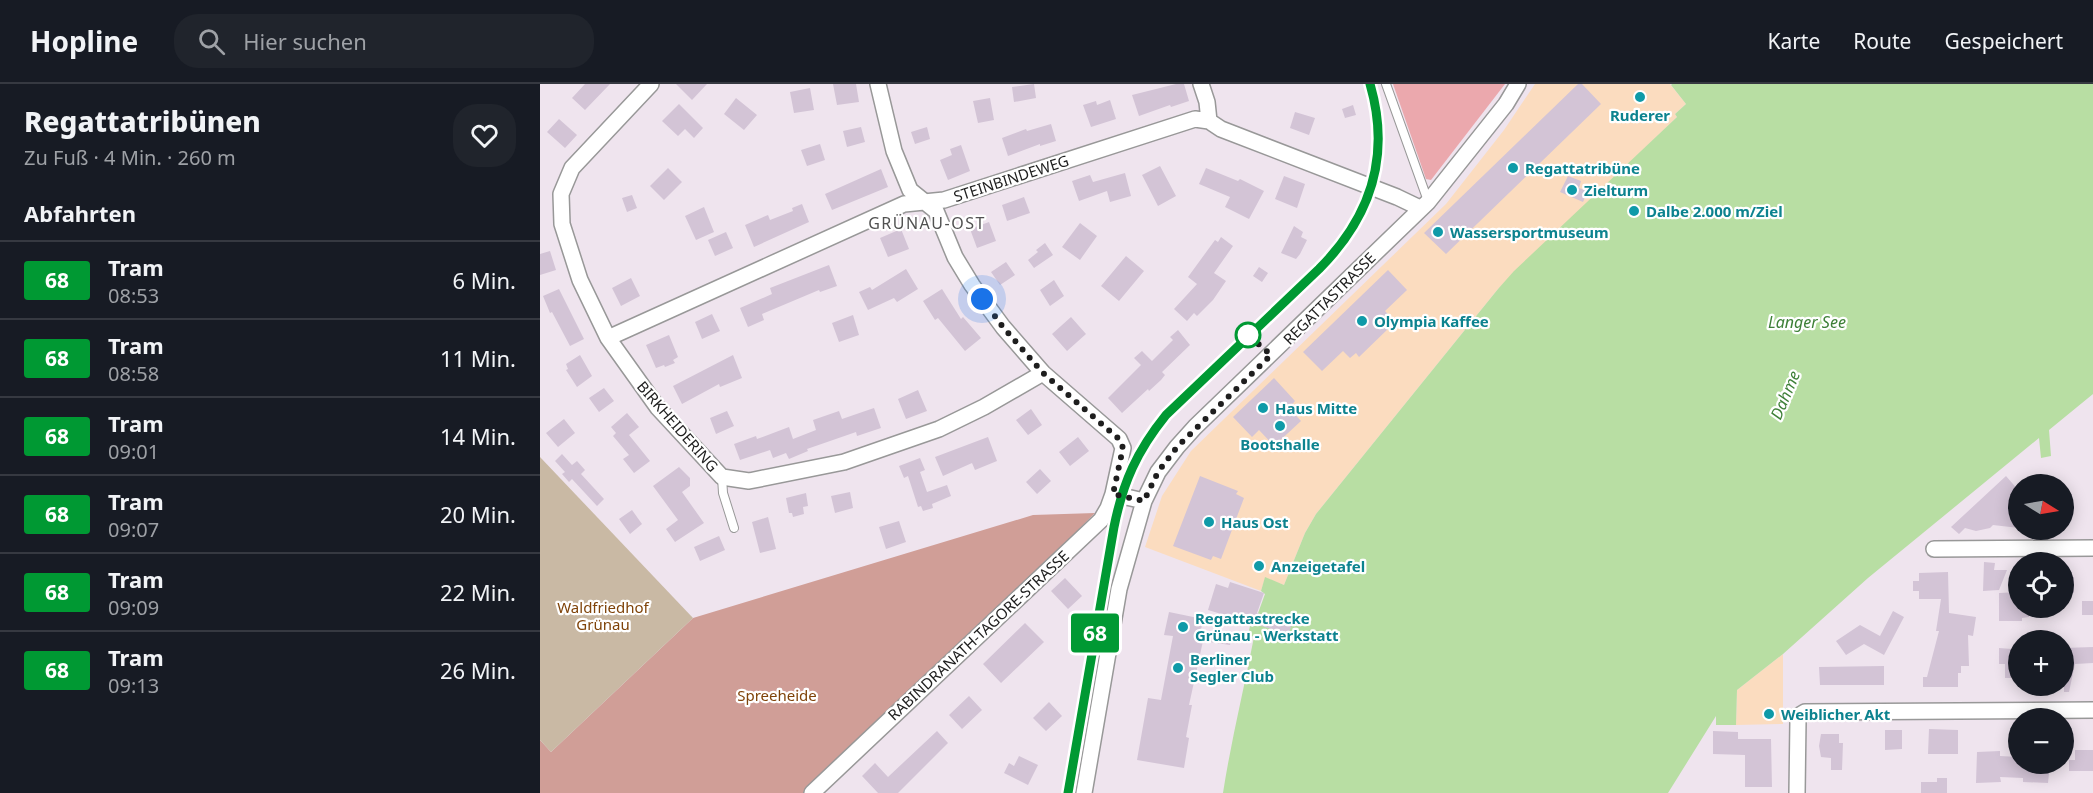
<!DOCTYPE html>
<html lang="de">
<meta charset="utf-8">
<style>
:root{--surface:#171b24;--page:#20242c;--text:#f1f3f6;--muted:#9ea1a6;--line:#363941}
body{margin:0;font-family:"Noto Sans",sans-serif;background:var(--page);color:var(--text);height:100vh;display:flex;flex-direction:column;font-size:22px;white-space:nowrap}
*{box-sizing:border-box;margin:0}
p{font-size:20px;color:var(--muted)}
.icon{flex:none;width:33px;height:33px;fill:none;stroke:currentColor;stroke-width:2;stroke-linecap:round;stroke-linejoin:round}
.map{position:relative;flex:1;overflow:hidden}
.details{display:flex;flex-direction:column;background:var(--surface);width:540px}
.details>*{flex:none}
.badge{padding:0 12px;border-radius:4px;font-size:21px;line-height:39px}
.needle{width:39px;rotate:101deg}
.buttons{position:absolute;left:1468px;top:390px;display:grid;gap:12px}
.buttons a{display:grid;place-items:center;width:66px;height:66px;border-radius:50%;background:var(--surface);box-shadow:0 3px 15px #0003;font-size:30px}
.you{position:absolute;width:30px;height:30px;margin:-15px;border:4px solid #fff;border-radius:50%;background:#1a73e8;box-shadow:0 0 0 9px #1a73e833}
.map>.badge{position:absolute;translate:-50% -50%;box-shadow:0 0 0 3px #fff}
h2{padding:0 24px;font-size:22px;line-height:54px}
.round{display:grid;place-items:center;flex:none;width:63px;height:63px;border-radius:24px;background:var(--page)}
.headline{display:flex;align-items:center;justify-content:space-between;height:102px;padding:0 24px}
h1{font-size:28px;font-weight:800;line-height:45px}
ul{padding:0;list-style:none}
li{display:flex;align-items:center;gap:18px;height:78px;padding:0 24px;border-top:2px solid var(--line)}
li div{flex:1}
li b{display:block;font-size:22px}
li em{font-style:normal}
li .badge{min-width:66px;font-weight:700;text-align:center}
header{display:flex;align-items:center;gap:36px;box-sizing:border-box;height:84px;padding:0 30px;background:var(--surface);border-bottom:2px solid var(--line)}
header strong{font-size:28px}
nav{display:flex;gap:33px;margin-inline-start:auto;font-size:21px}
.search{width:420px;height:54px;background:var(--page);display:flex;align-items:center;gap:15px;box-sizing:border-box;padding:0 21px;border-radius:24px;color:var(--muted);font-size:22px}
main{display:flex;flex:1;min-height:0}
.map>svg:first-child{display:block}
.grass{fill:#eba8ad}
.forest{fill:#d09e97}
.cemetery{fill:#c9b9a4}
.park{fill:#fbdcbf}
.water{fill:#b8dea3}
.building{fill:#d3c4d6}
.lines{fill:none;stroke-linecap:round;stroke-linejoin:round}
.lane-casing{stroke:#989898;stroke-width:10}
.street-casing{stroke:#989898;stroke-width:18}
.lane{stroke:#fff;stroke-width:8}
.street{stroke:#fff;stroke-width:15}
.tram{stroke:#6c6c6c;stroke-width:1.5}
.line-casing{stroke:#fff;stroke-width:14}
.line{stroke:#093;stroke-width:9}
.walk{stroke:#1e1e1e;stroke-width:6;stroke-dasharray:0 10.8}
.culture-dot{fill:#0f9aa8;stroke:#fff;stroke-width:2}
.stop-dot{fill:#fff;stroke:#093;stroke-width:3}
.labels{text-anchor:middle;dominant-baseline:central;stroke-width:4.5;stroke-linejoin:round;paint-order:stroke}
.culture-label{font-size:15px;font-weight:bold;fill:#0d838f;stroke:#fff;text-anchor:start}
.street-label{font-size:15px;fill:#1e1e1e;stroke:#fff}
.park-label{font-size:15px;fill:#7f4309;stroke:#fff}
.neighbourhood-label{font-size:16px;letter-spacing:1.5px;fill:#515151;stroke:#fff}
.water-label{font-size:16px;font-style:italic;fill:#3e8038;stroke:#fff}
</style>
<header>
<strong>Hopline</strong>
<div class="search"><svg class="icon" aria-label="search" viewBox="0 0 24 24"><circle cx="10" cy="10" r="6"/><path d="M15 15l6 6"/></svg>Hier suchen</div>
<nav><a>Karte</a><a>Route</a><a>Gespeichert</a></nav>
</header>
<main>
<section class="details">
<div class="headline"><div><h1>Regattatribünen</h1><p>Zu Fuß · 4 Min. · 260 m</p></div><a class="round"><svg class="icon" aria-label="heart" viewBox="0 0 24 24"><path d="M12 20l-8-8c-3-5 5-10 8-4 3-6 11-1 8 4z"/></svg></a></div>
<h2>Abfahrten</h2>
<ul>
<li><span class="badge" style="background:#093;color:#fff">68</span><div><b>Tram</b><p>08:53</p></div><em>6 Min.</em></li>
<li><span class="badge" style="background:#093;color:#fff">68</span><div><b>Tram</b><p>08:58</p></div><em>11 Min.</em></li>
<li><span class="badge" style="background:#093;color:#fff">68</span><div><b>Tram</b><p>09:01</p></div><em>14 Min.</em></li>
<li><span class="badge" style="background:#093;color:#fff">68</span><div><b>Tram</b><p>09:07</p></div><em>20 Min.</em></li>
<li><span class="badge" style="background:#093;color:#fff">68</span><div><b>Tram</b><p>09:09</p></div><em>22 Min.</em></li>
<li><span class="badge" style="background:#093;color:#fff">68</span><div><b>Tram</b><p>09:13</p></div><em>26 Min.</em></li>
</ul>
</section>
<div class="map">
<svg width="1553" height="709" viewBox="0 0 1553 709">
<rect width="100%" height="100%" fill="#efe4ee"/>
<path class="grass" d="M853,0H965L891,96L886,95Z"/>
<path class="forest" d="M555,429L279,709H0V656L11,668L153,534L493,431Z"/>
<path class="cemetery" d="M0,373L153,534L11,668L0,656Z"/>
<path class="park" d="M995,0H1130L1146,20L1135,30L1137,33L958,205L776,430L765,449L744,501L725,494L721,507L605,463L622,412L651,367L906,120L964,46Z
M1243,570V640L1196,641L1197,606Z"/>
<path class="water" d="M1132,0H1553V310L1509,346L1511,372L1501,374L1499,354L1328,494L1243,570L1197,606L1196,641H1176V632L1128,709H683C691,657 704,605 714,553L708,551L710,542L713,543L725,510L721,507L725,493L744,501L765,449L776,430L958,205L974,187L1137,33L1135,30L1146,20L1131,1Z"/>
<path class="building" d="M45,0H70L45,26L32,14Z
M136,0H167L152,16Z
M293,0H316L319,18L297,21Z
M494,0L496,14L474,18L472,3Z
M636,0H644L649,17L631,23L630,21L599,32L592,11Z
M1038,0H1042L1061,20L906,170L884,149Z
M270,4L274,26L254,29L250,8Z
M196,14L217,31L204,46L184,30Z
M450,14L454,36L438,39L433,17Z
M570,16L576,35L551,43L543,21L556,17L557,21Z
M139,20L163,44L154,54L145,45L138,52L122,37Z
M813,21L816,31L805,34L802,25Z
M755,28L775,34L769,51L750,44Z
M19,35L37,51L25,64L7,48Z
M511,40L516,57L500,62V60L468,72L462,54L486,45L487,47Z
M321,43L325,58L307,63L303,47Z
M387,43L390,55L375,60L371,48Z
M280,60L285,76L267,82L261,66Z
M421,61L430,87L408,96L400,76L412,71L410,65Z
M620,82L636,112L618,122L602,91Z
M128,84L142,98L124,116L110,102Z
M666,84L698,97L700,95L724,107L709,135L685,123L690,113L659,100Z
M341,85L348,103L292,126L285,110Z
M585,89L591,112L570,118L567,107L539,117L532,97L550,91L553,98Z
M744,92L765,100L757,124L735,115Z
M1028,92L1041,97L1039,104L1048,107L1043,118L1020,108Z
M92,111L97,124L87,128L82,114Z
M484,113L490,129L467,137L462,121Z
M262,120L269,138L214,163L205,141L228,131L230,136L253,127L252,124Z
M164,123L174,148L156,156L145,132Z
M449,138L456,157L437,164L430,145Z
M540,139L557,152L540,176L522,163Z
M754,142L763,148L761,153L767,156L760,170L756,175L741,169Z
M361,145L369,165L348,173L340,154Z
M186,148L193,164L175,172L168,156Z
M681,153L693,162L674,189L686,197L673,216L657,232L654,229L647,237L634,225L657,200L648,193L675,156L678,158Z
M505,159L513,171L494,184L488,176L498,168L496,166Z
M10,167L16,186L0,191V170Z
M586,172L604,187L579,217L561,202Z
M466,178L475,191L460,201L451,188Z
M289,181L297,202L280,208L279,206L222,230L224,236L208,243L200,224L232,210L230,204Z
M719,183L728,189L722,198L713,192Z
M366,185L378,205L357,218L354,214L328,226L319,208L330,203L332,206Z
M848,186L867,206L845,227L852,235L847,240L850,243L819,273L816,269L810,274L803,267L782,287L763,268Z
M91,194L100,212L81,222L72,204Z
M514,196L524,212L510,222L500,206Z
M19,205L44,255L30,262L12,228L10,229L3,212Z
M402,205L421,235L423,233L441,254L425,267L398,234L395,236L383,217Z
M172,230L180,247L162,255L155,238Z
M313,231L319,251L299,258L292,239Z
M531,233L546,250L527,267L512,250Z
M638,246L650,261L622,288L625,291L621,296L609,307L608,305L582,329L568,314L601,281L594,274L602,267L612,277L633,256L630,253Z
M129,251L138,273L133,276L135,279L125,283L124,281L116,284L106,261Z
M40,271L52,292L37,303L26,286L28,285L26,280Z
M193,271L202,294L180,303L179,300L142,320L133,302Z
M734,294L755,317L749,324L761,337L734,362L719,346L712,353L693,333Z
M64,304L74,317L59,328L49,314Z
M378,306L387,327L366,335L358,315Z
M334,324L341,344L317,352L316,348L267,365L268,367L249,375L246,369L233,374L230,366L200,376L194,360L216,352L217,355L249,343L253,355L276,346L273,336L299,327L302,335Z
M491,325L502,341L488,351L476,336Z
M187,327L194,342L176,350L170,334Z
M87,329L99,343L89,351L110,377L94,389L83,375L89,371L73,352L76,349L71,343Z
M24,335L35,349L18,363L6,349Z
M448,353L457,377L435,386L432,379L403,392L395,373Z
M538,353L549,367L530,382L519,368Z
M22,370L32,381L37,377L45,386L41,390L64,415L57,422L32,395L29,398L22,390L25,388L15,377Z
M380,374L385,386L380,388L387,408L407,401L411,412L392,420L393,424L383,427L381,422L378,423L368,392L364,394L359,382Z
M139,383L150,394V402L142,408L164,439L135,458L126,445L138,436L113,402Z
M500,385L511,397L497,410L486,398Z
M660,392L698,407L696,410L704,414L681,475L673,472L671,476L633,462Z
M1466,392L1479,407V444L1453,441L1450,444L1436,447L1425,444L1419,450L1411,443Z
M310,408L313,424L295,429L291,412Z
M266,409L268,422L263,423L264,430L253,433L252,429H249L246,414Z
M92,426L102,440L90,450L79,435Z
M228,433L236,465L220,469L212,438Z
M359,437L366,458L346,465L339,443Z
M179,452L185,466L160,477L154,463Z
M1444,478L1455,479L1454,486H1467L1459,506L1443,507Z
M1408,488L1409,529L1436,533L1433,552L1428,551L1429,582H1421V589H1418V603H1383V593H1387L1399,547H1396L1401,515H1379V507H1373V497H1379V489Z
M1524,493H1534V509H1524Z
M525,494L542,512L528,525L511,507Z
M690,498L724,509L717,529L752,541L748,550L668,526L676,500L688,504Z
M1479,508V524H1489V533L1482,534V537H1459V509Z
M1542,517H1553V531H1542Z
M1353,527L1364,533L1344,571L1324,560L1306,571L1296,557L1320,541L1340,552Z
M629,528L663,535L661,546L692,552L690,561L663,557L649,621H652L646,653L649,654L644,684L597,676L608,614L621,616L633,552L624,551Z
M485,539L504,558L461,599L443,580Z
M1553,563V579L1535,580L1529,608H1524V564Z
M1459,564L1472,565V568H1479V594H1465V580H1459Z
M1344,582V601H1280L1279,583Z
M429,612L442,626L422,645L409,631Z
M509,618L522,632L506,647L493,634Z
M1389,645L1418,646V670H1388Z
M1345,646H1362V665L1345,666Z
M397,647L408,659L358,709H338L322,692L335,679L348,693Z
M1173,647L1198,648V655H1231L1232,703H1205V671L1173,670Z
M1281,650H1299V659H1303L1302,686H1291V674L1281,673L1279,662Z
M1535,666H1553V687H1529V676H1535Z
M1460,667V672L1479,673V680H1510L1508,699L1483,698V694L1460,693L1461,698L1436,699L1437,668Z
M479,672L498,681L488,701L464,689L469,679L474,682Z
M1397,694H1407V709H1381V698H1397Z"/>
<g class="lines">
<g class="lane-casing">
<path id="lane" d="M846,0L888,117
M182,393L183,409L194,444"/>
</g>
<g class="street-casing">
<path id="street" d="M111,0L32,84L21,110L22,140L40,196L68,254L118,324L182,393L209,397L304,378L399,345L444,323L503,289
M661,0L667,18L669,37
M68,254L364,120L404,116L655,35L669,37L681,45L857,113L880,124
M573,410L604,417
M1394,465L1553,464
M272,709L561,436L568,424L573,410L583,364L579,355L503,289L463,243L432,201L415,173L396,127L370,106L354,67L338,0
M544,709L579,505L604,417L618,388L637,363L655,343L888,118L966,20L978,0
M1257,709L1258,636L1260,631L1265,628L1553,626"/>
</g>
<use href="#lane" class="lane"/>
<use href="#street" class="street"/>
<path class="tram" d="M527,709L574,443C583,398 597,366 626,331C659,298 693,265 728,233C752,211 778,189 799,163C837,119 846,55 830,0"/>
</g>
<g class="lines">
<g class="line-casing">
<path id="line" d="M528,709L574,443C583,398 597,367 626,331L779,185C831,133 851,72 830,0"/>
</g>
<use href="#line" class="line"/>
<path class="walk" d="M442,215L463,243L503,289L579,355L583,364L573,410L604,417L618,388L637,363L731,271L708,251"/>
</g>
<g class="culture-dot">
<circle cx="1100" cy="13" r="6"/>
<circle cx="973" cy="84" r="6"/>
<circle cx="1032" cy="106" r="6"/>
<circle cx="1094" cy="127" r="6"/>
<circle cx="898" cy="148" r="6"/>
<circle cx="822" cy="237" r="6"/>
<circle cx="723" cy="324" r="6"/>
<circle cx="740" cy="342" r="6"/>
<circle cx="669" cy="438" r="6"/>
<circle cx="719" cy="482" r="6"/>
<circle cx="643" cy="543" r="6"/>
<circle cx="638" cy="584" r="6"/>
<circle cx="1229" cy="630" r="6"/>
</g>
<circle class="stop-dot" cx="708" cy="251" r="12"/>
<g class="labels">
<g class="culture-label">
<text x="1100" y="31" text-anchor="middle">Ruderer</text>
<text x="985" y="84">Regattatribüne</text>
<text x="1044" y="106">Zielturm</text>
<text x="1106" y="127">Dalbe 2.000 m/Ziel</text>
<text x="910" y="148">Wassersportmuseum</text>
<text x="834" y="237">Olympia Kaffee</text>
<text x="735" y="324">Haus Mitte</text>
<text x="740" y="360" text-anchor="middle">Bootshalle</text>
<text x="681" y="438">Haus Ost</text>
<text x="731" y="482">Anzeigetafel</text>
<text x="655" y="534">Regattastrecke<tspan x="655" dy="17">Grünau - Werkstatt</tspan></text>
<text x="650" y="575">Berliner<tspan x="650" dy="17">Segler Club</tspan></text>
<text x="1241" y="630">Weiblicher Akt</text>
</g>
<g class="street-label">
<text transform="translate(471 94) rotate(-18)">STEINBINDEWEG</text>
<text transform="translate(789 214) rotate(-45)">REGATTASTRASSE</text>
<text transform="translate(138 342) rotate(49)">BIRKHEIDERING</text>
<text transform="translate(438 551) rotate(-43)">RABINDRANATH-TAGORE-STRASSE</text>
</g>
<g class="park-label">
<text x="63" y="523">Waldfriedhof<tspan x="63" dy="17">Grünau</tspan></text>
<text x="237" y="611">Spreeheide</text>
</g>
<g class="neighbourhood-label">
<text x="387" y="139">GRÜNAU-OST</text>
</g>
<g class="water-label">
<text x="1267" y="238">Langer See</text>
<text transform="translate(1245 311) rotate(-67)">Dahme</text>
</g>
</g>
</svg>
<div class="buttons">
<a><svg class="needle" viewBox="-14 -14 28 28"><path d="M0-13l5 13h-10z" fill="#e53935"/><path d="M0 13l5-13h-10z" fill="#9ea1a6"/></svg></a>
<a><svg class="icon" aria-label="locate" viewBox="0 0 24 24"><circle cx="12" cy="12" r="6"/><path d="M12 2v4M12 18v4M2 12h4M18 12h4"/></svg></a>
<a>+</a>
<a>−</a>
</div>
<div class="you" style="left:442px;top:215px"></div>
<b class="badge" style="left:555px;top:549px;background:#093;color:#fff">68</b>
</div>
</main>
